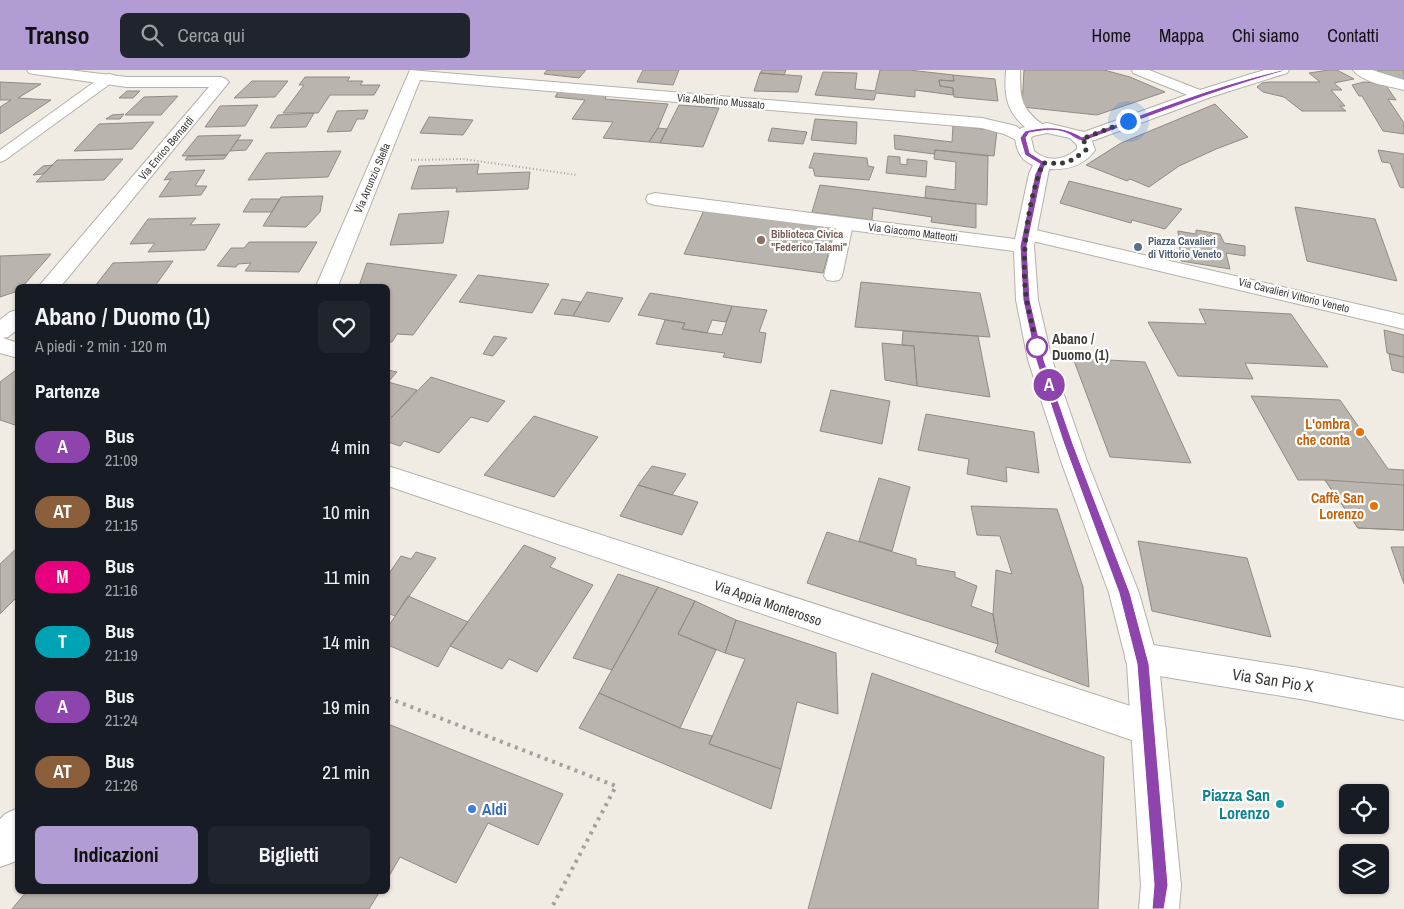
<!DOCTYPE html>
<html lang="it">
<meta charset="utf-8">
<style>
:root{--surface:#171b24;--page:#20242c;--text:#f1f3f6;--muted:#9ea1a6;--accent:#b19dd4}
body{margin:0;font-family:"Archivo Narrow",sans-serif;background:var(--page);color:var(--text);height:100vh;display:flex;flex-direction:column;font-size:19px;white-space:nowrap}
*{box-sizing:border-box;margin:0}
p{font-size:16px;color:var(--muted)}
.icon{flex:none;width:28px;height:28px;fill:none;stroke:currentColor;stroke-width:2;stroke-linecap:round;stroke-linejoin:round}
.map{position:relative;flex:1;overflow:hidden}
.drawer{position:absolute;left:15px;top:214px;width:375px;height:610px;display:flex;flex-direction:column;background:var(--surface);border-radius:8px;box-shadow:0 1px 4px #0004}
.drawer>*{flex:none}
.badge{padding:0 10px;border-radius:16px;font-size:18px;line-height:32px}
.controls{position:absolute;left:1339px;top:714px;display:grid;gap:10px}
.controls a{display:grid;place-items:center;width:50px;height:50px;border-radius:8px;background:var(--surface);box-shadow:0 1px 4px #0004;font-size:25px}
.you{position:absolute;width:25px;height:25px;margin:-12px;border:4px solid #fff;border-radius:50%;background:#1a73e8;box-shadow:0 0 0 8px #1a73e833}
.map>.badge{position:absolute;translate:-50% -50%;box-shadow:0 0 0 2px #fff}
h2{padding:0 20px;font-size:19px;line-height:45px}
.round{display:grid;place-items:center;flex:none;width:52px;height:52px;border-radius:8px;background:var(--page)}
.overview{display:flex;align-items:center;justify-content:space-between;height:85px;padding:0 20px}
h1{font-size:24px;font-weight:800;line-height:38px}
.action{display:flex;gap:10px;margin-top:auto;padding:10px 20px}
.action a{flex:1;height:58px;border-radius:8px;background:var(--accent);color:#111;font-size:20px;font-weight:800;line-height:58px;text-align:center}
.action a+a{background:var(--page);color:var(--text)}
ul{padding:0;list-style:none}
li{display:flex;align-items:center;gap:15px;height:65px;padding:0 20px}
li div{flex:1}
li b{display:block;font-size:19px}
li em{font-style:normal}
li .badge{min-width:55px;font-weight:700;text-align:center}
header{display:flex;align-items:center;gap:30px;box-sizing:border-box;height:70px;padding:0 25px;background:var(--accent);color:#111}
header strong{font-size:24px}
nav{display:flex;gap:28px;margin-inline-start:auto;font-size:18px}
.search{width:350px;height:45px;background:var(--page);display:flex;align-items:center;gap:12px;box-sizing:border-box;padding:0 18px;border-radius:8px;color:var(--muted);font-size:19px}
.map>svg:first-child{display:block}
.building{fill:#b9b4ad;stroke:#908c85}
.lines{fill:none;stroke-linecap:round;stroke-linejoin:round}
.lane-casing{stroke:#b5b1aa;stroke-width:2}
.street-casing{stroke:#b5b1aa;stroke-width:2}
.secondary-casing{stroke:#b5b1aa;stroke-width:2}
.path-far1{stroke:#a4a09b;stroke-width:2;stroke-dasharray:1 2.5;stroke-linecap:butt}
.path{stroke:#a4a09b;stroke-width:4;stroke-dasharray:3 5;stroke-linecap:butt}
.lane{fill:#fff;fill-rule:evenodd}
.street{fill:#fff;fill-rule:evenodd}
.secondary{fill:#fff;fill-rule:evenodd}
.line{fill:#8e44ad;stroke:#fff}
.walk{stroke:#3c3a37;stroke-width:5;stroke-dasharray:0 9}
.education-dot{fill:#8d6e63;stroke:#fff;stroke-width:2}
.service-dot{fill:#5c6f8a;stroke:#fff;stroke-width:2}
.stop-dot{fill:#fff;stroke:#8e44ad;stroke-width:2.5}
.food-dot{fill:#e8710a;stroke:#fff;stroke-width:2}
.culture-dot{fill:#0f9aa8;stroke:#fff;stroke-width:2}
.shop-dot{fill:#3f7fe0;stroke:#fff;stroke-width:2}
.labels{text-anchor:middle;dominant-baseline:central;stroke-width:4.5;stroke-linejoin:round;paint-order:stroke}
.far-street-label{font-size:11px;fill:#3c3a37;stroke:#fff}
.far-education-label{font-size:11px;font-weight:bold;fill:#785e54;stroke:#fff;text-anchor:start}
.far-service-label{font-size:11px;font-weight:bold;fill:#4e5e75;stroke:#fff;text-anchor:start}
.stop-label{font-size:14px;font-weight:bold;fill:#3c3a37;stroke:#fff;text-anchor:start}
.food-label{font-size:14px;font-weight:bold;fill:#c56008;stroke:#fff;text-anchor:end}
.street-label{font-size:14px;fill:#3c3a37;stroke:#fff}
.near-street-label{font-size:16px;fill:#3c3a37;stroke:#fff}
.near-culture-label{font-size:16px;font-weight:bold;fill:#0d838f;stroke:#fff;text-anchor:end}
.near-shop-label{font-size:16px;font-weight:bold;fill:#366cbe;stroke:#fff;text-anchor:start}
</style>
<header>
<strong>Transo</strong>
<div class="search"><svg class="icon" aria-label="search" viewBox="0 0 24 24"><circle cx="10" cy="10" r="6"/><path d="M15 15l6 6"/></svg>Cerca qui</div>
<nav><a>Home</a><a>Mappa</a><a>Chi siamo</a><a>Contatti</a></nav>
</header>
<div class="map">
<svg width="1404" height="839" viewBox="0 0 1404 839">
<rect width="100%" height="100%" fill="#f0ebe3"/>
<path class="building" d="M547,0H586L579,8L544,4Z
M643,0H679L673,15L637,12Z
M762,0H786L784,5L760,3Z
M880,0H909L953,5L954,11L939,10L940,16L953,18V25L915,20V27L876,23L874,30L815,25L823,2L857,3L855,19L875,21Z
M1024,0H1104L1130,7L1165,22L1097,45L1022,37Z
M1329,0H1337L1354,9L1334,13L1342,20H1331L1345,36H1340L1346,41H1302L1284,27L1263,22L1257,17L1262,13L1269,12H1320L1309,3Z
M1377,0H1404V12H1397Z
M760,3L802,6L798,22L754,21Z
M953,5L995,9L998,31L954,27L953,18L940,16L939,10L954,11Z
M305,7H350L347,11H363L360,15H380L374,25H330L318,43H283L304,15H299Z
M252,11H288L275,27L234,28Z
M0,12L41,14L18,28L51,30L0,64V37L11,30H0Z
M1364,12L1385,14L1396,30L1388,29L1404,53V64L1383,61L1362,26H1359L1352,15Z
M560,19L600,22L598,25L606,26L605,29L668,34L658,58L649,72L603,68L613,52L572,49L585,30L555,27Z
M127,21H140L133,28H119Z
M178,26L161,45H125L144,27Z
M1215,34L1248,67L1216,79L1179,96L1149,117L1130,109L1127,111L1086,95L1121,73Z
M258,35L245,56L205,57L220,36Z
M679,35L719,38L703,77L660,73Z
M368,40L364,49H357L351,61L327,62L337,41Z
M314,43L306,57L270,58L278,45Z
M124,44L120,49H106L112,45Z
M429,47L473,50L463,65L420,63Z
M815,49L857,52L856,74L811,70Z
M154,52L132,79L74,81L99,54Z
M953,55L997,61L994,86L935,80L934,84L895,79L894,65L952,72Z
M658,58L667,59L660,73L649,72Z
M772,58L807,62L803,74L768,71Z
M241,65L227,85L182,86L198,66Z
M237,70H253L246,80L230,81Z
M935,80L988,86L987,135L925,128L926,116L955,120L956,92L934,89Z
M1378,80L1404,84V118L1400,117L1390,93L1382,92Z
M341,81L328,107L248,110L266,83Z
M814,83L867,88L868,96L874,97L869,110L815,106L813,98H809Z
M227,85L224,89L185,90L188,86Z
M888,86L900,87V94L907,95V89L927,91L926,107L886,103Z
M123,89L104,110L36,112L57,90Z
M479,94L477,104L530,102L528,119L456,122L457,118L411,119L419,96Z
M53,95L43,104L33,105L43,96Z
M205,100L195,116H207L201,125L159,127L171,109L164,110L170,102Z
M1069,111L1182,139L1165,159L1132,150L1131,153L1060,133Z
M820,115L976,134V158L931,152L932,147L873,138L872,150L812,142Z
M323,126L320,142L306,157L263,156L281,127Z
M251,129H280L272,142H243Z
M1295,137L1375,149L1397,211L1307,191Z
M705,138L836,156L823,203L684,184Z
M449,141L443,173L390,175L399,144Z
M196,148L190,155L220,154L205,180L148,182L155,173L130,174L148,149Z
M1196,160L1220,164L1224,173L1245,176V186L1226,183L1230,199L1181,191L1178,161L1196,164Z
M249,172H317L299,202L245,201L251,193L238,194L236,197L217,196L231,178H244Z
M51,184L23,216H18V221L0,227V186Z
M173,191L155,216H95L113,193Z
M367,193L457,205L413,265L397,264L392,272H388V216H359Z
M478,205L549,214L532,243L459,232Z
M861,212L980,223L990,267L855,257Z
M587,222L623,228L609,252L573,246Z
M650,223L732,236L726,252L712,250L707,263L682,259L685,253L638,245Z
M562,229L581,232L573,246L554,244Z
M732,236L767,240L759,262L766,263L761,293L723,287L725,283L656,274L665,250L685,253L682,259L722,265Z
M1199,239L1291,244L1328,297L1245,293L1253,309L1178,306L1148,252L1206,254Z
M1384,260L1404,265V287L1387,283Z
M903,261L978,266L990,327L917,316L914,276L902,275Z
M494,266L507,268L493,286L483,284Z
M882,273L914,276L917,316L885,310Z
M1389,284L1404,287V303L1392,300Z
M1073,288L1145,292L1191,393L1110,387Z
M16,300L18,301V356L0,350V312Z
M388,300L397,302L388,312L417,320L392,347L388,345Z
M431,307L505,331L488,352L471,347L439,383L404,371L400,376L388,372V351Z
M831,320L890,331L882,374L820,361Z
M1251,326L1340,330L1388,399L1404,400V460L1358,458L1325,410H1298Z
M926,344L1034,362L1039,403L1006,397L1007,412L967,404L969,389L918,380Z
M534,346L598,367L554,427L484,405Z
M652,396L686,404L672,425L638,415Z
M879,408L910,417L892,481L859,471Z
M1325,410L1404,415V460L1358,458Z
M638,415L698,432L682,465L620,446Z
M971,436L1057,439L1083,517L1089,617L995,582L998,574L993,544L996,500L1012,504L1000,466L977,465Z
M827,462L916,489V495L955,502V507L977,516L971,536L993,544L998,574L807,513Z
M1138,471L1247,488L1271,567L1152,541Z
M524,475L556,488L550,497L593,515L537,602L509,589L502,599L450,576Z
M18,477V526L0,544V494Z
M1391,477H1404V514Z
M416,482L436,488L395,546L388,543V505L401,486L411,489Z
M618,504L658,517L612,600L573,588Z
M658,517L695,531L678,564L716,580L680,658L599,623Z
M408,526L468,552L450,576L438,597L388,575V557Z
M695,531L736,550L725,583L678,564Z
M736,550L836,583L838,644L797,632L781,699L709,674L745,589L725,583Z
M872,603L1104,687L1098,839H808Z
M599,623L680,658L712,666L709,674L781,699L771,739L579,658Z
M388,654L563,724L538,775L488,753L456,813L400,787L388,808Z
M27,821H380L369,839H12Z"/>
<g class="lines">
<g class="lane-casing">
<path id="lane" d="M1132,0H1149L1205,22L1207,25L1200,29L1195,28L1133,3Z
M109,4L114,5L116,8L114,11L5,90L0,92V80L104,5Z
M845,149L851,150L853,154L842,206L839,210L833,211L827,210L824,206L837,154L839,150Z"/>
</g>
<g class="street-casing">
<path id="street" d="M27,0H69L127,7H221L226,9L229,12L61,216H39L209,17H127L34,4L29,3Z
M410,0L982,48L1016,56L1031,68L1029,72L1023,73L1004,64L982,58L420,10L338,216H316Z
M1353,0H1372L1404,10V20C1389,16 1363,13 1353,0Z
M1027,158L1404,245V259L1020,168L1017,164L1020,160Z
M18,240V259L8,267L3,268L18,273V288L0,283V250L10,242Z
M388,396L1149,642L1161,647L1166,659L1161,671L1149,676L388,416Z
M1141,573L1306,599L1404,618V650L1306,630L1141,603L1129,598L1125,588L1129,578Z
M18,738V787L14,792L0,797V749L5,744Z"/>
</g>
<g class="secondary-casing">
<path id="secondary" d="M1006,0H1020C1020,26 1020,38 1042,54L1047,53L1084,62L1200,20L1251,4L1265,0H1289L1287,3L1211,27L1092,71L1095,80C1084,96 1068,100 1049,99L1034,176L1038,230L1052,290L1087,391L1139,523L1159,594L1181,815L1179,839H1139L1141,815L1127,594L1109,523L1061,391L1028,290L1016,230L1014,181L655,135L648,133L646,129L648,125L655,123L1015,169L1029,104L1033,95C1020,90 1017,81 1015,68L1021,58L1025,57C1006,41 1004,24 1006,0ZM1047,63L1070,68L1077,75V79C1065,90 1048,93 1034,81L1031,68L1033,66Z"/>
</g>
<path class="path-far1" d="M411,90L463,89L577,105"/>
<path class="path" d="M388,628L616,716L551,839"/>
<use href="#lane" class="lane"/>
<use href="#street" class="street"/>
<use href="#secondary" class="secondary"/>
</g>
<path class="line" d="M1282,0L1284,1C1216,20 1150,46 1084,71C1077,71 1072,65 1066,63C1054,58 1041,61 1029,63L1026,68L1030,83L1046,93L1042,104L1027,176L1030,230L1044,290L1073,374L1130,523L1149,594L1168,815L1164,839H1152L1154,815L1137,594L1119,523L1064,374L1036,290L1023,230L1020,176L1035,104L1040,94L1025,85L1020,68L1025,61C1047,56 1063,56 1082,67C1148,42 1214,16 1282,0Z"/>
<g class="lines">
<path class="walk" d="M1037,277C1034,262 1030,247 1027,232C1020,191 1027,132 1043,93C1066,94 1068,94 1086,80V74L1082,69L1128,51"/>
</g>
<circle class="education-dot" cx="761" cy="170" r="5"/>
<circle class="service-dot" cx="1138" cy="177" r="5"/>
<circle class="stop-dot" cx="1037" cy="277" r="10"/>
<g class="food-dot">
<circle cx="1360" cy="362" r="5"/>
<circle cx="1374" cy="436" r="5"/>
</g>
<circle class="culture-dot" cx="1280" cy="734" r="5"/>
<circle class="shop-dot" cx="472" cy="739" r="5"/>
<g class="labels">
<g class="far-street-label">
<text transform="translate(721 31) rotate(5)">Via Albertino Mussato</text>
<text transform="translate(166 78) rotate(-50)">Via Enrico Bernardi</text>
<text transform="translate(372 108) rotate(-67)">Via Arrunzio Stella</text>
<text transform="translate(913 162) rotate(7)">Via Giacomo Matteotti</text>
<text transform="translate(1294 225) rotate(14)">Via Cavalieri Vittorio Veneto</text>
</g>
<g class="far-education-label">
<text x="771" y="164">Biblioteca Civica<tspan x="771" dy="13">"Federico Talami"</tspan></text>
</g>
<g class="far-service-label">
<text x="1148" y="171">Piazza Cavalieri<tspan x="1148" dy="13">di Vittorio Veneto</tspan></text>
</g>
<g class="stop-label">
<text x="1052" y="269">Abano /<tspan x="1052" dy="16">Duomo (1)</tspan></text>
</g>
<g class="food-label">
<text x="1350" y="354">L'ombra<tspan x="1350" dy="16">che conta</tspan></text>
<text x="1364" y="428">Caffè San<tspan x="1364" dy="16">Lorenzo</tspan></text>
</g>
<g class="street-label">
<text transform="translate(768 533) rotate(19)">Via Appia Monterosso</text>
</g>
<g class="near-street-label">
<text transform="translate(1273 610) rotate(9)">Via San Pio X</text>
</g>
<g class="near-culture-label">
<text x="1270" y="725">Piazza San<tspan x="1270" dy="18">Lorenzo</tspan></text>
</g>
<g class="near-shop-label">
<text x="482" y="739">Aldi</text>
</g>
</g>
</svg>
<div class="controls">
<a><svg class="icon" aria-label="locate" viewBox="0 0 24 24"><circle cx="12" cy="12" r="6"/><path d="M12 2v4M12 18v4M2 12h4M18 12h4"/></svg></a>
<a><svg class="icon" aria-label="layers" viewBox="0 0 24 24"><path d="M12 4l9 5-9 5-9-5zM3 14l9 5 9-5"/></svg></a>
</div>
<div class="you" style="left:1128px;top:51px"></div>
<b class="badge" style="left:1049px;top:315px;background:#8e44ad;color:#fff">A</b>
<section class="drawer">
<div class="overview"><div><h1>Abano / Duomo (1)</h1><p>A piedi · 2 min · 120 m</p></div><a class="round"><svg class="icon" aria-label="heart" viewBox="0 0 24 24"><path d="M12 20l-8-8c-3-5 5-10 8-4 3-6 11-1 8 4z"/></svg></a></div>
<h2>Partenze</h2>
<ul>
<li><span class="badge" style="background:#8e44ad;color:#fff">A</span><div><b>Bus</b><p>21:09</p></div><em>4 min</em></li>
<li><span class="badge" style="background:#8b5e3c;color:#fff">AT</span><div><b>Bus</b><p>21:15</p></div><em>10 min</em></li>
<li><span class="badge" style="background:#e6007e;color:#fff">M</span><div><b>Bus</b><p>21:16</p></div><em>11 min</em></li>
<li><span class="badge" style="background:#00a3b4;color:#fff">T</span><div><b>Bus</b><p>21:19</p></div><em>14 min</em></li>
<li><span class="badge" style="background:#8e44ad;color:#fff">A</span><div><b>Bus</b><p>21:24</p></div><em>19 min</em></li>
<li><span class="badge" style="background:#8b5e3c;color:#fff">AT</span><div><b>Bus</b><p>21:26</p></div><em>21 min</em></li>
</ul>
<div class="action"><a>Indicazioni</a><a>Biglietti</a></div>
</section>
</div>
